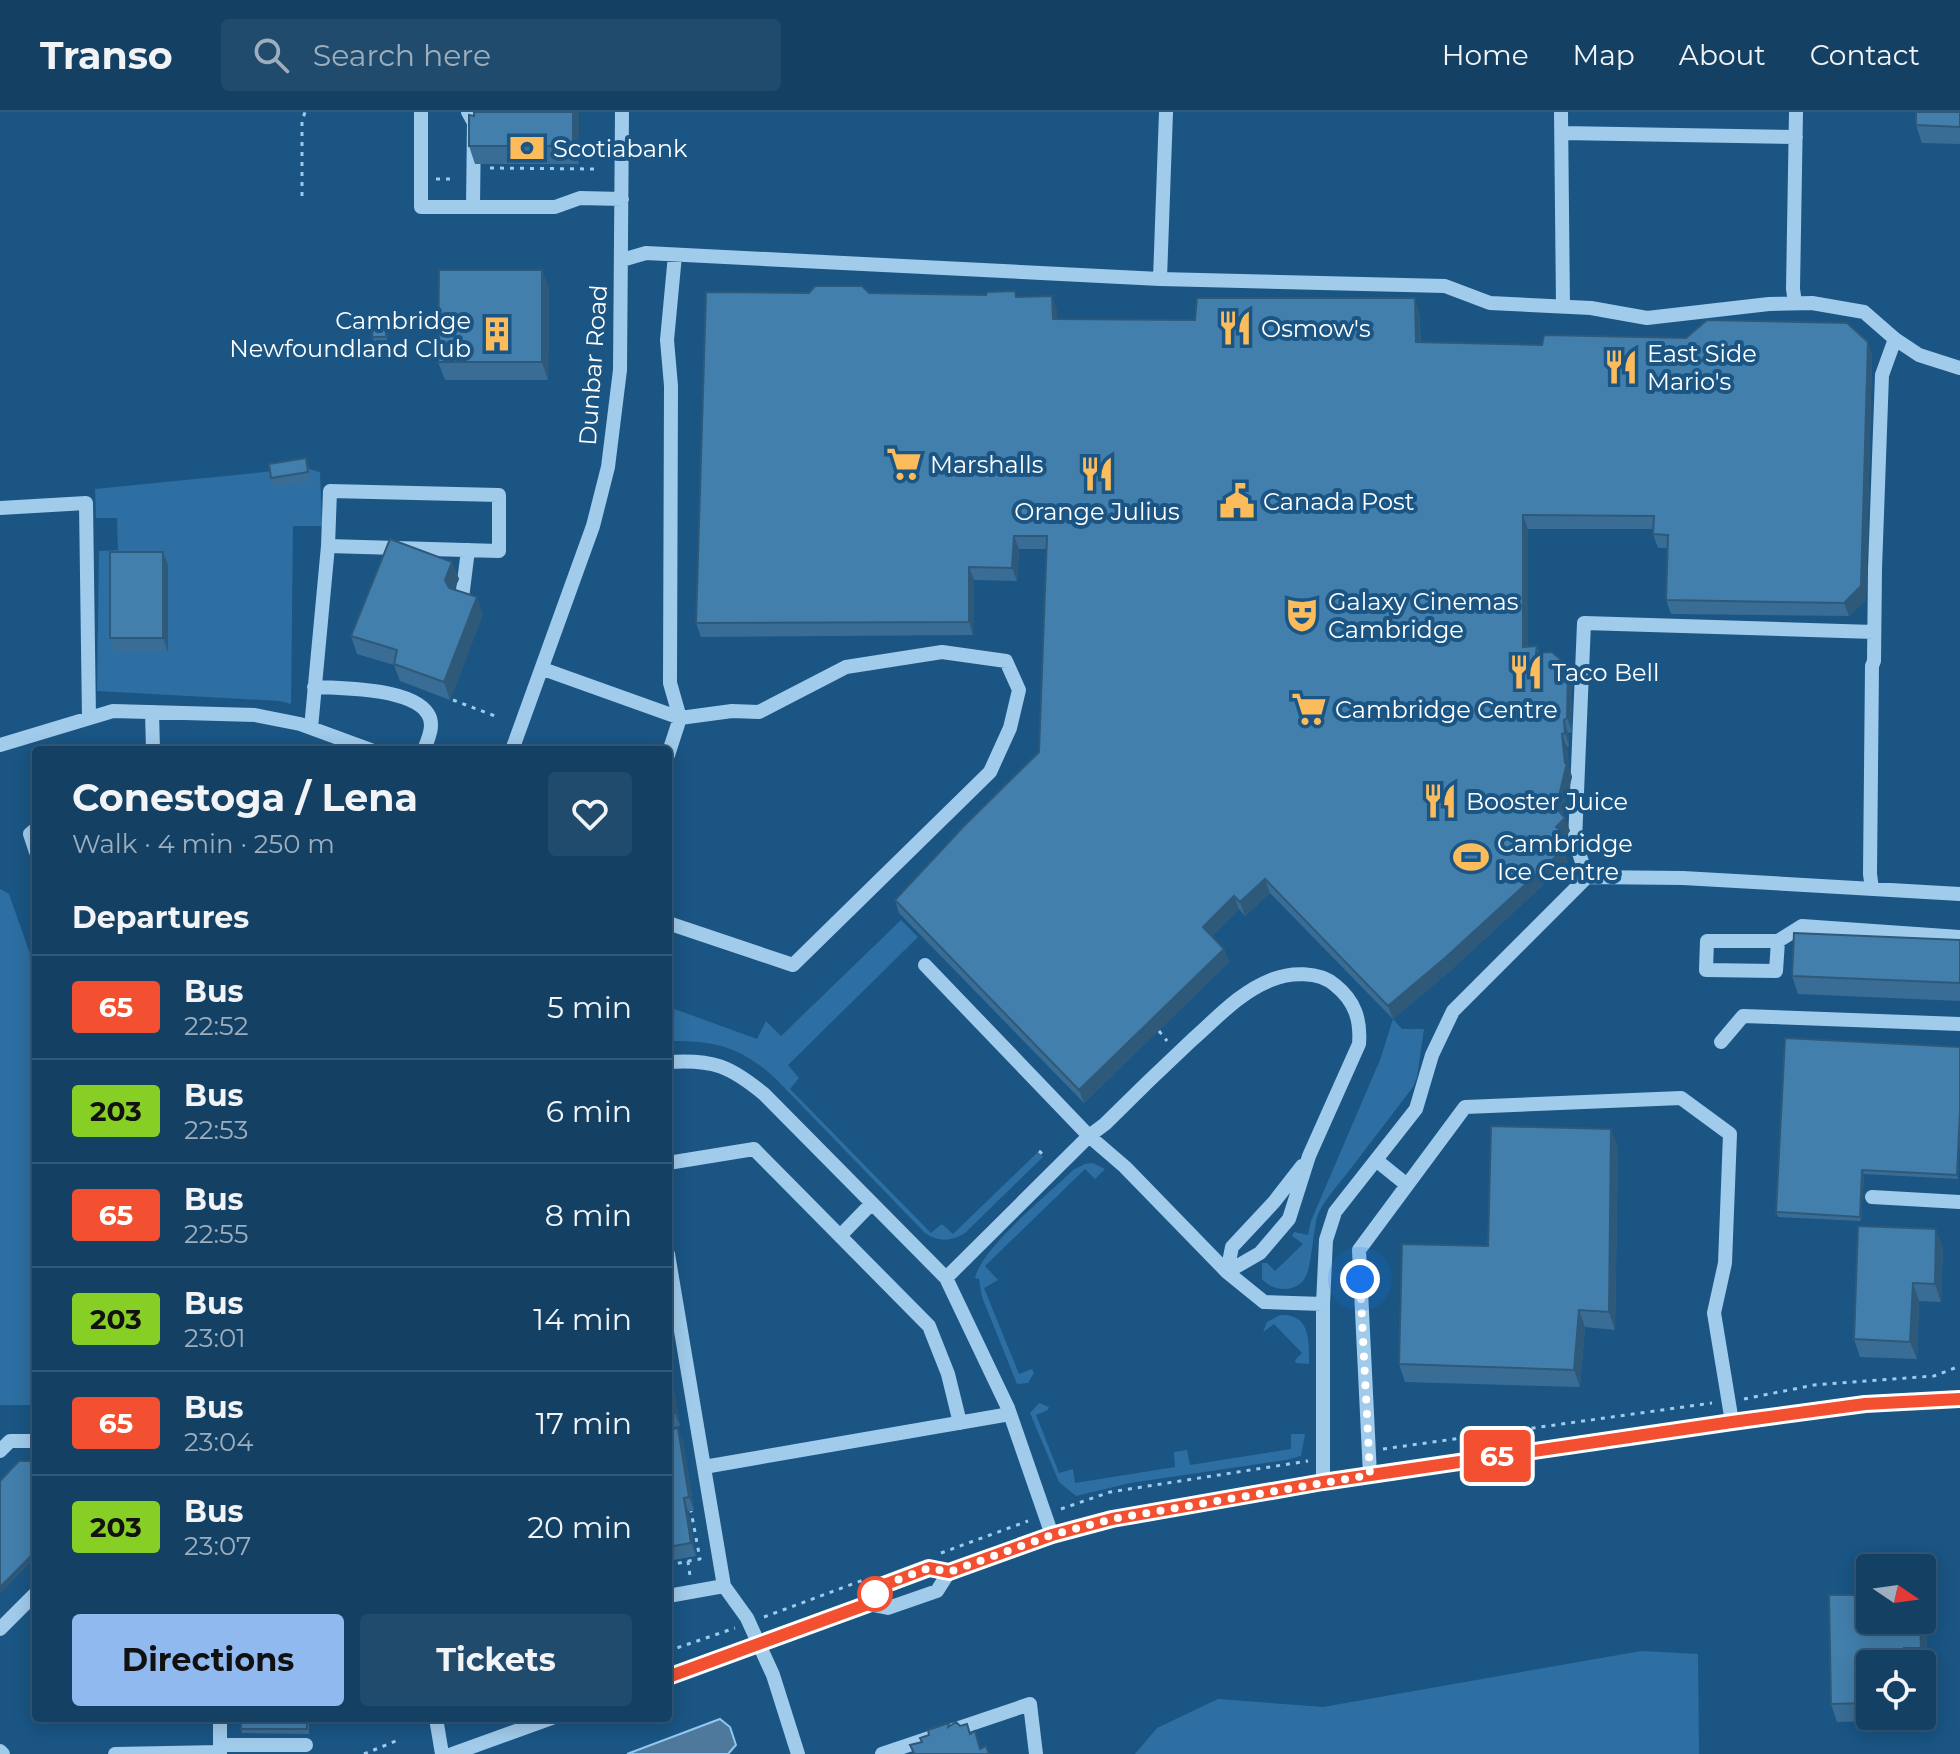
<!DOCTYPE html>
<meta charset="utf-8">
<style>
:root{--surface:#144063;--page:#214b6c;--text:#f1f3f6;--muted:#9dafbe;--line:#335978;--accent:#90b9f0}
body{margin:0;font-family:Montserrat,sans-serif;background:var(--page);color:var(--text);height:100vh;display:flex;flex-direction:column;font-size:30px;white-space:nowrap}
*{box-sizing:border-box;margin:0}
p{font-size:26px;color:var(--muted)}
.icon{flex:none;width:44px;height:44px;fill:none;stroke:currentColor;stroke-width:2;stroke-linecap:round;stroke-linejoin:round}
.map{position:relative;flex:1;overflow:hidden}
.panel{position:absolute;left:32px;top:634px;width:640px;height:976px;display:flex;flex-direction:column;background:var(--surface);border-radius:8px;box-shadow:0 4px 20px #0003,0 0 0 2px var(--line)}
.panel>*{flex:none}
.badge{padding:0 16px;border-radius:6px;font-size:28px;line-height:52px}
.needle{width:52px;rotate:103deg}
.controls{position:absolute;left:1856px;top:1442px;display:grid;gap:16px}
.controls a{display:grid;place-items:center;width:80px;height:80px;border-radius:8px;background:var(--surface);box-shadow:0 4px 20px #0003,0 0 0 2px var(--line);font-size:40px}
.you{position:absolute;width:40px;height:40px;margin:-20px;border:6px solid #fff;border-radius:50%;background:#1a73e8;box-shadow:0 0 0 12px #1a73e833}
.map>.badge{position:absolute;translate:-50% -50%;box-shadow:0 0 0 4px #fff}
h2{padding:0 40px;font-size:30px;line-height:72px}
.round{display:grid;place-items:center;flex:none;width:84px;height:84px;border-radius:8px;background:var(--page)}
.overview{display:flex;align-items:center;justify-content:space-between;height:136px;padding:0 40px}
h1{font-size:38px;font-weight:700;line-height:60px}
.primary-button{display:flex;gap:16px;margin-top:auto;padding:16px 40px}
.primary-button a{flex:1;height:92px;border-radius:8px;background:var(--accent);color:#111;font-size:32px;font-weight:700;line-height:92px;text-align:center}
.primary-button a+a{background:var(--page);color:var(--text)}
ul{padding:0;list-style:none}
li{display:flex;align-items:center;gap:24px;height:104px;padding:0 40px;border-top:2px solid var(--line)}
li div{flex:1}
li b{display:block;font-size:30px}
li em{font-style:normal}
li .badge{min-width:88px;font-weight:700;text-align:center}
header{display:flex;align-items:center;gap:48px;box-sizing:border-box;height:112px;padding:0 40px;background:var(--surface);border-bottom:2px solid var(--line)}
header strong{font-size:38px}
nav{display:flex;gap:44px;margin-inline-start:auto;font-size:28px}
.search{width:560px;height:72px;background:var(--page);display:flex;align-items:center;gap:20px;box-sizing:border-box;padding:0 28px;border-radius:8px;color:var(--muted);font-size:30px}
.map>svg:first-child{display:block}
.green{fill:#2d6fa2}
.water{fill:#4f799c;stroke:#93c7ed;stroke-width:2}
.lines{fill:none;stroke-linecap:round;stroke-linejoin:round}
.path{stroke:#a0cbeb;stroke-width:3;stroke-dasharray:4 6;stroke-linecap:butt}
.minor{stroke:#a0cbeb;stroke-width:14}
.wall{fill:#3a6d95}
.shaded-wall{fill:#2f5979}
.building{fill:#437fad;stroke:#2f5979;stroke-width:2}
.line-casing{stroke:#fff;stroke-width:18}
.line{stroke:#f25030;stroke-width:12}
.walk{stroke:#fff;stroke-width:8;stroke-dasharray:0 14.4}
.stop-dot{fill:#fff;stroke:#f25030;stroke-width:4}
.labels{text-anchor:middle;dominant-baseline:central;stroke-width:8;stroke-linejoin:round;paint-order:stroke}
.poi-label{font-size:24px;fill:#fff;stroke:#1a5584;text-anchor:start}
.street-label{font-size:24px;fill:#fff;stroke:#1a5584}
</style>
<header>
<strong>Transo</strong>
<div class="search"><svg class="icon" aria-label="search" viewBox="0 0 24 24"><circle cx="10" cy="10" r="6"/><path d="M15 15l6 6"/></svg>Search here</div>
<nav><a>Home</a><a>Map</a><a>About</a><a>Contact</a></nav>
</header>
<div class="map">
<svg width="1960" height="1642" viewBox="0 0 1960 1642">
<rect width="100%" height="100%" fill="#1a5584"/>
<path class="green" d="M305,356L320,360L322,414H293L291,592L280,589L97,579L99,439L118,438L117,406H96L95,377Z
M0,777L9,782L36,859V1293H0Z
M901,808L918,825L788,953L799,966L790,977L931,1121L942,1112L953,1122L1038,1040L1043,1045L965,1121C951,1130 938,1130 925,1121L775,966C740,934 713,928 668,929V877L674,878L669,895L757,927L766,909L781,924Z
M1393,907L1402,917H1424L1417,965L1413,975C1393,1002 1372,1028 1352,1055C1341,1070 1328,1083 1319,1100C1311,1119 1314,1160 1301,1171C1289,1181 1271,1178 1262,1167V1151H1267L1275,1159L1303,1132L1292,1124L1294,1120L1308,1123L1311,1109L1380,948Z
M1093,1051L1105,1057L1095,1067L1085,1057L985,1154L998,1168L984,1176L1019,1262L1032,1257L1034,1261L1028,1271L1017,1272L982,1185L979,1167L975,1166C982,1135 1049,1082 1073,1058L1085,1052Z
M1280,1203C1311,1201 1309,1230 1309,1252L1296,1251L1295,1248L1302,1241L1274,1212L1263,1220L1267,1210Z
M1039,1291L1049,1295L1048,1298L1036,1303L1059,1361L1073,1357L1075,1371L1175,1355L1174,1340L1187,1338L1190,1353L1291,1337V1322H1305L1301,1344L1286,1348L1130,1371L1076,1384L1059,1370L1030,1301Z
M1641,1539L1698,1542L1699,1642H1135L1157,1616L1218,1587L1323,1595Z"/>
<path class="water" d="M720,1607L730,1615L736,1633L728,1642H627Z"/>
<g class="lines">
<path class="path" d="M490,56L595,57
M436,67H456
M302,84V10L305,0
M453,588L495,604
M1159,919L1167,929
M1039,1039L1046,1045
M1744,1287L1814,1273L1934,1264L1960,1254
M1383,1337L1712,1291
M1061,1397L1110,1380L1308,1349
M941,1441L1028,1409
M688,1449L690,1464
M668,1453L700,1447L691,1399
M764,1505L866,1467
M668,1539L735,1516
M364,1642L401,1627"/>
<path class="minor" d="M421,0V95H555L580,86L622,87
M468,0L474,11L473,95
M1561,0L1563,195
M1562,21L1796,25
M622,148L646,141L1160,167L1445,174L1490,191L1591,196L1647,206L1769,192L1812,191L1864,200L1895,227L1919,243L1960,256
M1160,167L1166,0
M1795,191L1793,177L1796,0
M0,396L86,391L89,606
M462,486L468,438
M543,557L680,606L732,599L759,600L846,555L942,540L1006,549L1019,578L1010,616L990,660L793,853L668,811
M314,575C342,576 412,576 428,602C435,613 428,627 424,638
M152,600L153,638
M311,616L328,434L499,439V383L330,379L328,434
M0,633L113,599L255,603L300,612L371,638
M512,638L593,414L608,355L620,258L622,0
M668,643L680,606L670,571L671,274L667,228L675,143
M36,717L30,722L36,740
M1587,765L1575,729L1584,511L1874,520
M1872,777L1870,762L1872,554L1874,549L1875,457L1882,263L1895,227
M1778,829L1776,859L1706,858L1707,829H1778L1802,814L1960,825
M925,853L1089,1024L1125,1055L1227,1160L1264,1190L1323,1192
M1721,930L1743,904L1960,912
M668,950C713,947 730,954 764,982L946,1166L1008,1296L1052,1423
M1376,1048L1407,1073
M668,1051L754,1037L929,1214L948,1262L960,1311
M1872,1085L1960,1090
M840,1124L872,1091
M668,1142L724,1474L747,1506L773,1563L798,1642
M1227,1160L1232,1135L1274,1090L1302,1054
M946,1166L1089,1024L1105,1012C1134,983 1163,955 1193,927C1217,906 1240,880 1271,868C1290,860 1319,859 1335,873C1355,889 1361,908 1359,932L1309,1044L1289,1107L1260,1141L1227,1160
M0,1339L10,1329H36
M704,1355L1010,1302
M1370,1363L1359,1138L1465,995L1681,986L1730,1022L1725,1151L1714,1201L1732,1310
M1323,1370V1192L1326,1128L1335,1100L1416,997L1432,943L1453,899L1587,765L1683,766L1960,782
M668,1484L724,1474
M868,1492L881,1474L929,1456L949,1460L1052,1423L1112,1407L1323,1370L1732,1310L1865,1292L1960,1287
M0,1517L36,1481
M668,1565L868,1492L888,1496L937,1479L949,1460
M436,1606L442,1642
M220,1633H306
M0,1639L3,1642
M115,1642L220,1640
M220,1642V1606
M452,1642L552,1606
M882,1642L1030,1592L1036,1642"/>
</g>
<path class="wall" d="M474,0H579V52H475L469,34Z
M1960,0V32L1922,31L1916,13Z
M549,176L548,268H445L438,250Z
M1015,179L1017,185L1057,197V207L1195,208L1419,200L1421,230L1542,233L1868,230L1872,243L1866,488L1849,504L1671,502L1666,488L1667,436H1658L1653,422V417H1528V535L1537,534L1539,541L1572,574V620L1568,621L1569,634L1567,635L1569,655L1572,665L1562,703L1570,719L1564,726L1566,733L1562,735L1568,750L1450,859L1393,907L1270,781L1245,804L1239,797L1212,824L1224,837L1229,850L1084,991L899,801L895,788L1039,640L1047,437H1019L1017,469L974,468L973,523L701,525L696,511L809,181H869L986,183Z
M386,208L388,212L387,229H374L372,225Z
M306,346L309,355L311,369L274,375L271,366Z
M163,440L168,453V540H115L110,526Z
M452,450L459,467L454,478L483,502L450,588L400,569L394,553L357,542L351,524Z
M1960,828V889L1798,882L1792,864Z
M1960,935L1958,1067L1864,1062L1861,1109L1778,1105L1776,1100Z
M1618,1035L1615,1218L1585,1215L1580,1275L1405,1270L1399,1252L1488,1134Z
M1943,1135L1941,1190L1919,1189L1917,1247L1860,1245L1854,1227Z
M668,1241L680,1314L674,1315L675,1317L678,1316L683,1329L694,1398L688,1399L696,1444L668,1449Z
M1829,1483H1870V1508H1922V1487L1926,1499L1927,1553H1922V1552H1870V1604H1911V1608L1837,1610L1831,1592Z
M309,1606V1622L242,1621L241,1617Z"/>
<path class="shaded-wall" d="M573,0H579V52L573,34Z
M542,158L549,176L548,268L542,250Z
M1052,184L1057,197L1058,220L1053,207Z
M1415,186L1419,200L1421,244L1416,230Z
M1868,230L1872,243L1866,488L1849,504L1844,491Z
M1523,403L1528,417V548L1523,535Z
M1014,424L1019,437L1017,469L1012,456Z
M163,440L168,453V540L163,526Z
M452,450L459,467L451,485L445,468Z
M969,455L974,468L973,523L969,510Z
M477,485L483,502L450,588L444,570Z
M1568,561L1572,574V620L1567,606Z
M1564,608L1568,621L1569,634L1565,621Z
M1562,622L1567,635L1569,655L1572,665L1560,710L1556,696L1565,651Z
M1565,706L1570,719L1564,726L1566,733L1558,739L1553,725L1556,715Z
M1564,737L1568,750L1450,859L1393,907L1388,894Z
M1265,767L1270,781L1245,804L1240,790Z
M1234,784L1239,797L1208,828L1203,815Z
M1224,837L1229,850L1084,991L1079,978Z
M1960,998V1032L1958,1067L1957,1063Z
M1611,1017L1618,1035L1615,1218L1609,1200Z
M1862,1058L1864,1062L1861,1109L1860,1105Z
M1936,1117L1943,1135L1941,1190L1935,1172Z
M1913,1171L1919,1189L1917,1247L1910,1230Z
M1579,1198L1585,1215L1580,1275L1574,1258Z
M668,1241L680,1314L675,1301L668,1257Z
M678,1316L683,1329L694,1398L689,1385Z
M684,1386L688,1399L696,1444L691,1431Z
M34,1440L36,1445L0,1482V1475Z
M1922,1487L1926,1499L1927,1553L1921,1536L1920,1508H1922Z
M1904,1536L1909,1552H1904Z"/>
<path class="building" d="M474,0H573V34H469V3L474,4Z
M1916,0H1960V15L1916,13Z
M439,158H542V250H438Z
M815,174H862L869,181L986,183L987,180L1015,179L1016,185L1052,184L1053,207L1195,208L1197,186H1415L1416,230L1542,233L1544,223L1686,226L1707,208L1847,211L1868,230L1861,474L1844,491L1666,488L1668,423L1653,422L1654,404L1523,403V535L1537,534L1536,541L1552,540L1561,548L1568,561L1567,606L1564,608L1565,621L1562,622L1565,651H1567L1556,696L1565,706L1556,715L1561,719L1553,725L1564,737L1445,846L1388,894L1265,767L1240,790L1234,784L1203,815L1224,837L1079,978L895,788L964,714L1039,640L1047,424H1014L1012,456L969,455V510L696,511L706,180L809,181Z
M373,208H386V225H372Z
M306,346L308,360L271,366L269,352Z
M390,427L452,450L445,468L449,476L477,485L444,570L394,552L397,538L351,524Z
M110,440H163V526H110Z
M1794,821L1960,828V871L1792,864Z
M1785,926L1960,935V998L1957,1063L1862,1058L1860,1105L1776,1100Z
M1491,1014L1611,1017L1609,1200L1579,1198L1574,1258L1399,1252L1402,1132L1488,1134Z
M1858,1114L1936,1117L1935,1172L1913,1171L1910,1230L1854,1227Z
M668,1257L675,1301L670,1302L672,1317L678,1316L689,1385L684,1386L691,1431L668,1435Z
M19,1349H36V1439L0,1475V1369Z
M1829,1483H1870V1508H1920L1921,1536H1904V1552H1870V1591L1831,1592Z
M241,1606H307V1617H241Z
M956,1610L960,1614L967,1612L970,1622L975,1619L980,1637L986,1634L989,1642H912L914,1641L910,1633L922,1630L920,1626L929,1623L928,1618L949,1611L948,1615Z"/>
<g class="lines">
<g class="line-casing">
<path id="line" d="M668,1565L868,1492L881,1474L929,1456L949,1460L1052,1423L1112,1407L1323,1370L1732,1310L1865,1292L1960,1287"/>
</g>
<use href="#line" class="line"/>
<path class="walk" d="M875,1482L881,1474L929,1456L949,1460L1052,1423L1112,1407L1370,1363L1360,1167"/>
</g>
<defs>
<g id="bank-bare" transform="scale(2.76)"><path d="M-6-4H6V4H-6ZM0-2.3a2.3 2.3 0 1 0 0 4.6a2.3 2.3 0 1 0 0-4.6Z" fill="#fdbc5c" stroke="#1a5584" stroke-width="2.5" paint-order="stroke"/></g>
<g id="restaurant-bare" transform="scale(2.76)"><path d="M-5-6h1v4h1v-4h1v4h1v-4h1v5L-1.5 .5V6h-2V.5L-5-1ZM5-6V6H3V1.5H1.5Q1.5-4 5-6Z" fill="#fdbc5c" stroke="#1a5584" stroke-width="2.5" paint-order="stroke"/></g>
<g id="building-bare" transform="scale(2.76)"><path d="M-4-6H4V6H1V3H-1V6H-4ZM-2.5-4.3h1.7v1.8h-1.7ZM.8-4.3h1.7v1.8H.8ZM-2.5-1h1.7V.8h-1.7ZM.8-1h1.7V.8H.8Z" fill="#fdbc5c" stroke="#1a5584" stroke-width="2.5" paint-order="stroke"/></g>
<g id="supermarket-bare" transform="scale(2.76)"><path d="M-6-5.5h2.5l.6 2H6L4.5 2H-2.5L-4.4-4H-6ZM-1.5 3.2a1.3 1.3 0 1 0 .1 0ZM3 3.2a1.3 1.3 0 1 0 .1 0Z" fill="#fdbc5c" stroke="#1a5584" stroke-width="2.5" paint-order="stroke"/></g>
<g id="civic-bare" transform="scale(2.76)"><path d="M-.6-6.5H3V-4.5H.6V-3L4-1V1h2V6H-6V1h2V-1L-.6-3ZM-1.2 2.5V6h2.4V2.5Z" fill="#fdbc5c" stroke="#1a5584" stroke-width="2.5" paint-order="stroke"/></g>
<g id="theatre-bare" transform="scale(2.76)"><path d="M-5-5.5Q0-4 5-5.5V0Q5 5 0 6Q-5 5-5 0ZM-3.3-2.5H-1v1.5H-3.3ZM1-2.5H3.3v1.5H1ZM-2.8 1Q0 5.5 2.8 1Z" fill="#fdbc5c" stroke="#1a5584" stroke-width="2.5" paint-order="stroke"/></g>
<g id="stadium-bare" transform="scale(2.76)"><path d="M0-5a6.5 5 0 1 0 0 10a6.5 5 0 1 0 0-10ZM-3.5-1.8h7v3.6h-7Z" fill="#fdbc5c" stroke="#1a5584" stroke-width="2.5" paint-order="stroke"/></g>
</defs>
<g fill-rule="evenodd">
<use href="#bank-bare" x="527" y="36"/>
<use href="#restaurant-bare" x="1235" y="216"/>
<use href="#building-bare" x="497" y="222"/>
<use href="#restaurant-bare" x="1621" y="255"/>
<use href="#supermarket-bare" x="904" y="352"/>
<use href="#restaurant-bare" x="1097" y="362"/>
<use href="#civic-bare" x="1237" y="389"/>
<use href="#theatre-bare" x="1302" y="503"/>
<use href="#restaurant-bare" x="1526" y="560"/>
<use href="#supermarket-bare" x="1309" y="597"/>
<use href="#restaurant-bare" x="1440" y="689"/>
<use href="#stadium-bare" x="1471" y="745"/>
</g>
<circle class="stop-dot" cx="875" cy="1482" r="16"/>
<g class="labels">
<g class="poi-label">
<text x="553" y="36">Scotiabank</text>
<text x="471" y="208" text-anchor="end">Cambridge<tspan x="471" dy="28">Newfoundland Club</tspan></text>
<text x="1261" y="216">Osmow's</text>
<text x="1647" y="241">East Side<tspan x="1647" dy="28">Mario's</tspan></text>
<text x="930" y="352">Marshalls</text>
<text x="1263" y="389">Canada Post</text>
<text x="1097" y="399" text-anchor="middle">Orange Julius</text>
<text x="1328" y="489">Galaxy Cinemas<tspan x="1328" dy="28">Cambridge</tspan></text>
<text x="1552" y="560">Taco Bell</text>
<text x="1335" y="597">Cambridge Centre</text>
<text x="1466" y="689">Booster Juice</text>
<text x="1497" y="731">Cambridge<tspan x="1497" dy="28">Ice Centre</tspan></text>
</g>
<g class="street-label">
<text transform="translate(593 253) rotate(-86)">Dunbar Road</text>
</g>
</g>
</svg>
<div class="controls">
<a><svg class="needle" viewBox="-14 -14 28 28"><path d="M0-13l5 13h-10z" fill="#e53935"/><path d="M0 13l5-13h-10z" fill="#9dafbe"/></svg></a>
<a><svg class="icon" aria-label="locate" viewBox="0 0 24 24"><circle cx="12" cy="12" r="6"/><path d="M12 2v4M12 18v4M2 12h4M18 12h4"/></svg></a>
</div>
<div class="you" style="left:1360px;top:1167px"></div>
<b class="badge" style="left:1497px;top:1344px;background:#f25030;color:#fff">65</b>
<section class="panel">
<div class="overview"><div><h1>Conestoga / Lena</h1><p>Walk · 4 min · 250 m</p></div><a class="round"><svg class="icon" aria-label="heart" viewBox="0 0 24 24"><path d="M12 20l-8-8c-3-5 5-10 8-4 3-6 11-1 8 4z"/></svg></a></div>
<h2>Departures</h2>
<ul>
<li><span class="badge" style="background:#f25030;color:#fff">65</span><div><b>Bus</b><p>22:52</p></div><em>5 min</em></li>
<li><span class="badge" style="background:#87cf25;color:#111">203</span><div><b>Bus</b><p>22:53</p></div><em>6 min</em></li>
<li><span class="badge" style="background:#f25030;color:#fff">65</span><div><b>Bus</b><p>22:55</p></div><em>8 min</em></li>
<li><span class="badge" style="background:#87cf25;color:#111">203</span><div><b>Bus</b><p>23:01</p></div><em>14 min</em></li>
<li><span class="badge" style="background:#f25030;color:#fff">65</span><div><b>Bus</b><p>23:04</p></div><em>17 min</em></li>
<li><span class="badge" style="background:#87cf25;color:#111">203</span><div><b>Bus</b><p>23:07</p></div><em>20 min</em></li>
</ul>
<div class="primary-button"><a>Directions</a><a>Tickets</a></div>
</section>
</div>
